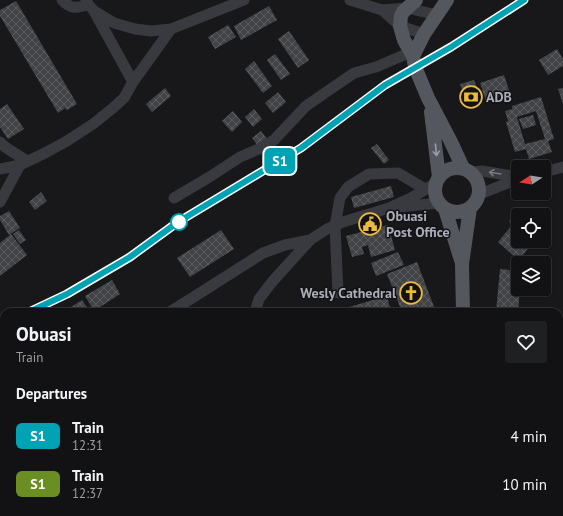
<!DOCTYPE html>
<style>
:root{--surface:#121214;--page:#1f2022;--text:#f1f3f6;--muted:#9c9ea0;--line:#313234}
body{margin:0;font-family:"PT Sans",sans-serif;background:var(--page);color:var(--text);height:100vh;display:flex;flex-direction:column;font-size:15px;white-space:nowrap}
*{box-sizing:border-box;margin:0}
p{font-size:13px;color:var(--muted)}
.icon{flex:none;width:22px;height:22px;fill:none;stroke:currentColor;stroke-width:2;stroke-linecap:round;stroke-linejoin:round}
.map{position:relative;flex:1;overflow:hidden}
.details{position:absolute;left:0px;top:308px;width:563px;height:208px;display:flex;flex-direction:column;background:var(--surface);border-radius:12px 12px 0 0;box-shadow:0 1px 3px #0004,0 0 0 1px var(--line)}
.details>*{flex:none}
.badge{padding:0 8px;border-radius:6px;font-size:14px;line-height:26px}
.needle{width:26px;rotate:258deg}
.fabs{position:absolute;left:511px;top:160px;display:grid;gap:8px}
.fabs a{display:grid;place-items:center;width:40px;height:40px;border-radius:4px;background:var(--surface);box-shadow:0 1px 3px #0004,0 0 0 1px var(--line);font-size:20px}
.map>.badge{position:absolute;translate:-50% -50%;box-shadow:0 0 0 2px #fff}
h2{padding:0 16px;font-size:15px;line-height:36px}
.round{display:grid;place-items:center;flex:none;width:42px;height:42px;border-radius:4px;background:var(--page)}
.overview{display:flex;align-items:center;justify-content:space-between;height:68px;padding:0 16px}
h1{font-size:19px;font-weight:700;line-height:30px}
ul{padding:0;list-style:none}
li{display:flex;align-items:center;gap:12px;height:48px;padding:0 16px}
li div{flex:1}
li b{display:block;font-size:15px}
li em{font-style:normal}
li .badge{min-width:44px;font-weight:700;text-align:center}
.map>svg:first-child{display:block}
.building{fill:url(#building-cross-hatch);fill-rule:evenodd}
.lines{fill:none;stroke-linecap:round;stroke-linejoin:round}
.minor{stroke:#393a3f;stroke-width:11}
.major{stroke:#55575e;stroke-width:14}
.rail{stroke:#4c4e54;stroke-width:3;stroke-dasharray:5 4;stroke-linecap:butt}
.oneway{stroke:#9a9da7}
.oneway2{stroke:#787a82}
.line-casing{stroke:#fff;stroke-width:9}
.line{stroke:#00a3b4;stroke-width:6}
.stop-dot{fill:#fff;stroke:#00a3b4;stroke-width:2}
.labels{text-anchor:middle;dominant-baseline:central;stroke-width:3;stroke-linejoin:round;paint-order:stroke}
.poi-label{font-size:14px;font-weight:bold;fill:#abaeb9;stroke:#131315;text-anchor:start}
</style>
<div class="map">
<svg width="563" height="516" viewBox="0 0 563 516">
<defs>
<pattern id="building-cross-hatch" width="8" height="8" patternUnits="userSpaceOnUse"><rect width="8" height="8" fill="#424347"/><path d="M0 0l8 8M0 8l8-8" fill="none" stroke="#5b5c5f"/></pattern>
</defs>
<rect width="100%" height="100%" fill="#18181a"/>
<path class="building" d="M16,1L77,104L67,110L65,108L58,113L0,16V10Z
M269,6L277,20L241,40L234,26Z
M228,25L236,37L215,49L208,37Z
M289,31L309,60L298,68L278,39Z
M557,49L563,59V66L548,75L539,60Z
M275,54L290,74L281,80L267,60Z
M254,61L272,86L263,93L245,69Z
M504,75L510,93L486,101L480,83Z
M474,80L478,91L464,95L460,84Z
M165,88L171,96L152,112L146,104Z
M563,88V104L558,89Z
M278,92L286,102L273,113L265,103Z
M541,97L554,139L548,141L552,152L529,159L526,149L515,152L506,122L508,121L505,111L512,109V106ZM536,111L545,139L525,144L517,117Z
M7,104L24,129L8,139L0,127V109Z
M254,109L262,119L253,127L245,117Z
M233,111L242,122L232,132L222,121Z
M533,115L536,125L523,129L519,119Z
M261,131L267,139L258,146L252,138Z
M377,144L389,160L384,164L371,148Z
M391,186L394,197L354,208L351,197Z
M41,192L47,201L35,210L29,202Z
M9,211L20,228L9,235L0,220V216Z
M525,211L529,215H521Z
M516,213L518,215V241H535L518,260L498,242L512,225L509,221Z
M388,225L395,250L371,257L368,245L362,247L364,254L352,257L346,236Z
M19,230L26,240L20,244L13,234Z
M221,230L234,249L190,277L177,258Z
M11,234L27,255L0,276V243Z
M398,252L404,265L376,276L371,263Z
M417,262L436,312H402L387,274Z
M500,269L518,271V289H520L518,312H496Z
M112,280L120,294L94,311L85,296Z
M387,296L391,312H350L349,307Z
M82,300L90,312H63Z
M4,363V382L0,385V365Z
M563,419V432L559,427V422Z
M559,433L563,438V472L559,475Z
M432,512H451L440,516H433Z"/>
<g class="lines">
<path class="minor" d="M62,0C71,9 77,9 88,4
M86,0L88,4L94,11L114,23L135,29L151,31L171,29L244,0
M350,0L382,10L407,8L437,15
M382,10L400,26L424,34
M94,11L133,82
M0,142L5,147L27,161
M0,169L20,165L45,153L67,141L93,124L113,108L124,98L133,82L171,29
M472,172L482,171L518,177
M544,172L563,167
M480,194L518,179
M174,198L211,176L240,157L261,148L274,140L306,106L354,73L376,67L411,52
M0,202L20,165
M398,207L439,203
M338,293L335,226L340,198L348,187L369,174L398,173L425,189
M170,312L263,253L285,245L310,240
M256,312V309L259,299L272,282L310,240L327,229L343,222L389,208L411,198L436,183
M0,405L4,403
M559,484L563,488
M317,512L318,516
M175,516L180,512
M478,516L490,512"/>
<path class="major" d="M416,0L403,12L401,16L400,26L404,40L413,56L415,67L428,98L451,142L463,168
M413,56L424,34L447,0
M431,112L439,177
M435 190a22 22 0 1 1 44 0a22 22 0 1 1-44 0Z
M445,209L461,260
M463,312L462,264L470,208
M511,512L513,516"/>
<path class="rail" d="M29,312L67,294L129,257L178,222L301,148L385,85L451,47L524,0
M0,326L4,324"/>
</g>
<defs><path id="oneway-shaft" d="M-6 0H5M1.5-3L5.5 0L1.5 3" fill="none" stroke-width="1.6" stroke-linecap="round" stroke-linejoin="round"/></defs>
<use class="oneway" href="#oneway-shaft" transform="translate(436 150) rotate(84)"/>
<use class="oneway2" href="#oneway-shaft" transform="translate(495 173) rotate(-171)"/>
<g class="lines">
<g class="line-casing">
<path id="line" d="M29,312L67,294L130,257L178,222L301,148L385,85L451,47L524,0"/>
</g>
<use href="#line" class="line"/>
</g>
<defs>
<g id="bank-ring" transform="scale(1.15)"><circle r="9.5" fill="#131315" stroke="#ecbb3e" stroke-width="1.5"/><path d="M-6-4H6V4H-6ZM0-2.3a2.3 2.3 0 1 0 0 4.6a2.3 2.3 0 1 0 0-4.6Z" fill="#ecbb3e"/></g>
<g id="civic-ring" transform="scale(1.15)"><circle r="9.5" fill="#131315" stroke="#ecbb3e" stroke-width="1.5"/><path d="M-.6-6.5H3V-4.5H.6V-3L4-1V1h2V6H-6V1h2V-1L-.6-3ZM-1.2 2.5V6h2.4V2.5Z" fill="#ecbb3e"/></g>
<g id="church-ring" transform="scale(1.15)"><circle r="9.5" fill="#131315" stroke="#ecbb3e" stroke-width="1.5"/><path d="M-1.2-6h2.4v3.5h3.3v2.4h-3.3V6h-2.4V-.1h-3.3v-2.4h3.3Z" fill="#ecbb3e"/></g>
</defs>
<g fill-rule="evenodd">
<use href="#bank-ring" x="471" y="97"/>
<use href="#civic-ring" x="370" y="224"/>
<use href="#church-ring" x="411" y="293"/>
</g>
<circle class="stop-dot" cx="179" cy="222" r="8"/>
<g class="labels">
<g class="poi-label">
<text x="486" y="97">ADB</text>
<text x="386" y="216">Obuasi<tspan x="386" dy="16">Post Office</tspan></text>
<text x="396" y="293" text-anchor="end">Wesly Cathedral</text>
</g>
</g>
</svg>
<div class="fabs">
<a><svg class="needle" viewBox="-14 -14 28 28"><path d="M0-13l5 13h-10z" fill="#e53935"/><path d="M0 13l5-13h-10z" fill="#9c9ea0"/></svg></a>
<a><svg class="icon" aria-label="locate" viewBox="0 0 24 24"><circle cx="12" cy="12" r="6"/><path d="M12 2v4M12 18v4M2 12h4M18 12h4"/></svg></a>
<a><svg class="icon" aria-label="layers" viewBox="0 0 24 24"><path d="M12 4l9 5-9 5-9-5zM3 14l9 5 9-5"/></svg></a>
</div>
<b class="badge" style="left:280px;top:161px;background:#00a3b4;color:#fff">S1</b>
<section class="details">
<div class="overview"><div><h1>Obuasi</h1><p>Train</p></div><a class="round"><svg class="icon" aria-label="heart" viewBox="0 0 24 24"><path d="M12 20l-8-8c-3-5 5-10 8-4 3-6 11-1 8 4z"/></svg></a></div>
<h2>Departures</h2>
<ul>
<li><span class="badge" style="background:#00a3b4;color:#fff">S1</span><div><b>Train</b><p>12:31</p></div><em>4 min</em></li>
<li><span class="badge" style="background:#6b8e23;color:#fff">S1</span><div><b>Train</b><p>12:37</p></div><em>10 min</em></li>
</ul>
</section>
</div>
